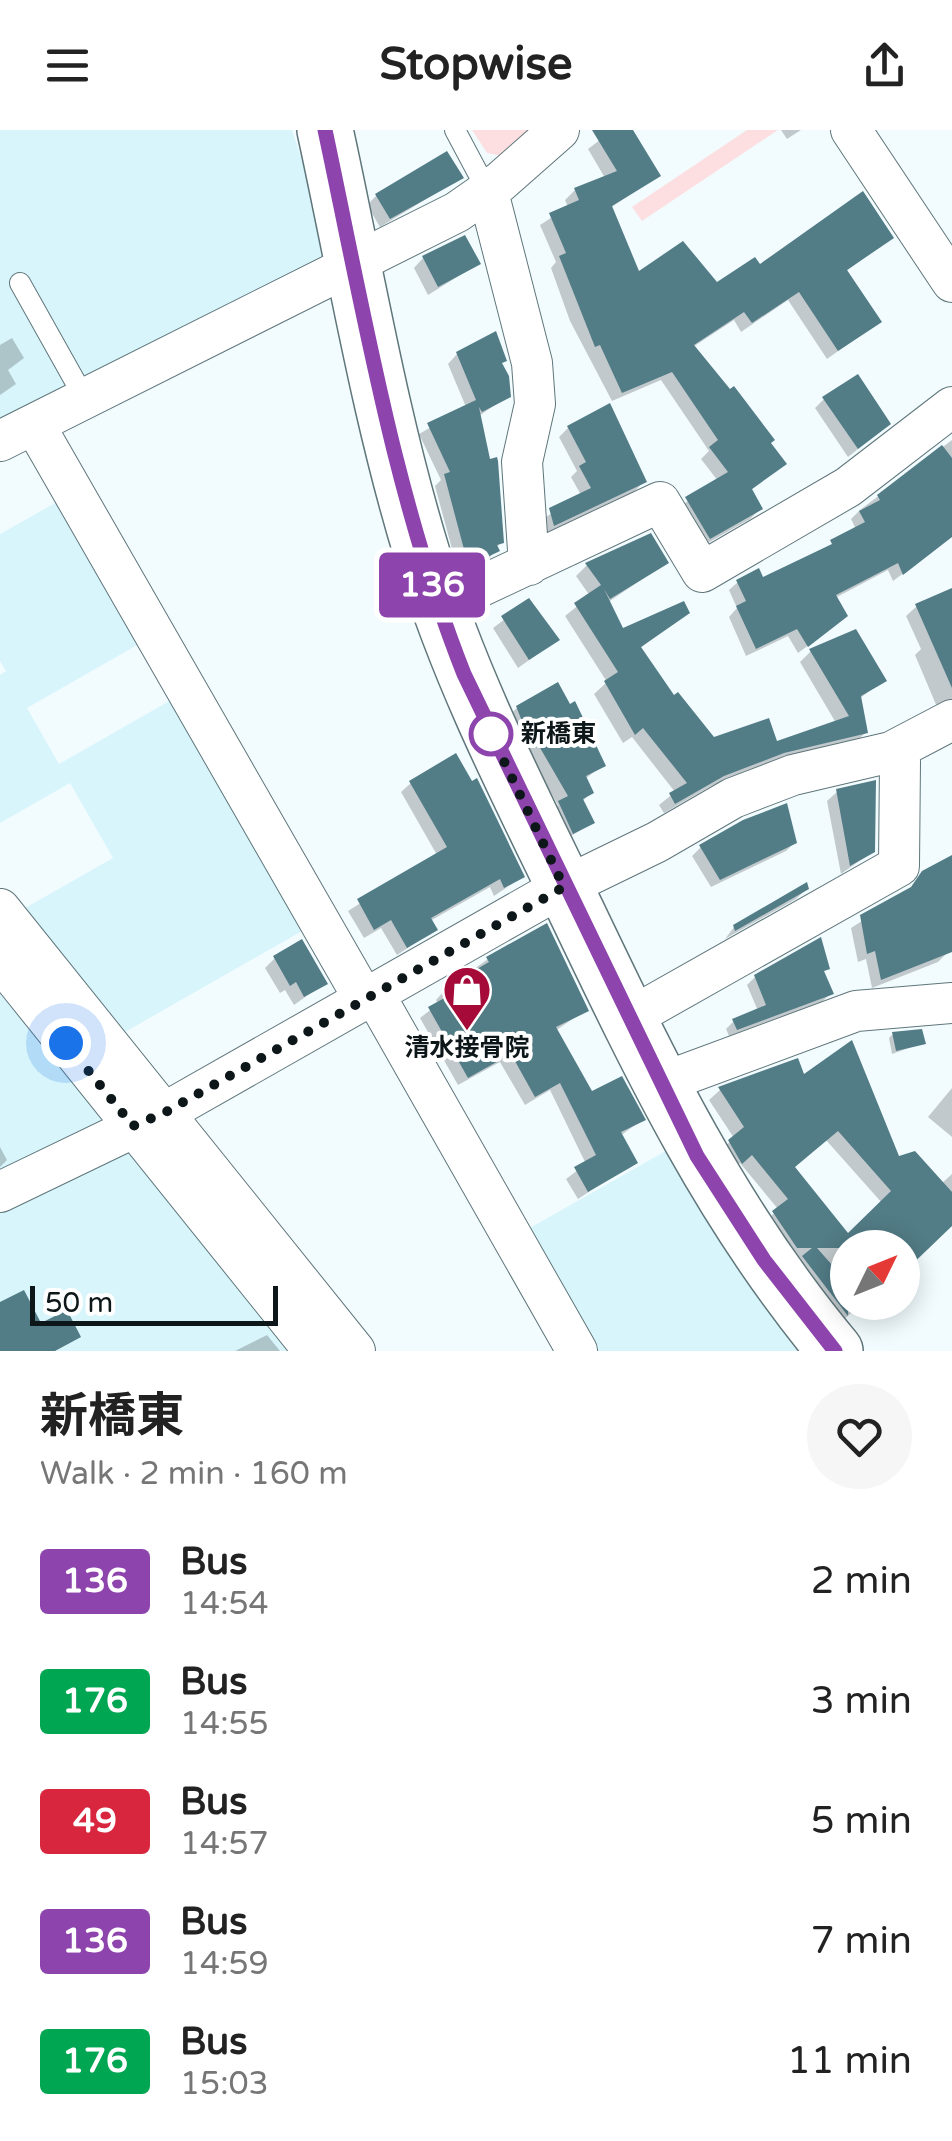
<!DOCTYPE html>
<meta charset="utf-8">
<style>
:root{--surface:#fff;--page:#f6f6f6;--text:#222;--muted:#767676}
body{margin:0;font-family:"Varela Round","Noto Sans JP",sans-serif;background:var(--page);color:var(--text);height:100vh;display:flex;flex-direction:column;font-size:38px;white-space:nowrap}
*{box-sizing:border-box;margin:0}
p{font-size:32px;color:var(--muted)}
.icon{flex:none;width:55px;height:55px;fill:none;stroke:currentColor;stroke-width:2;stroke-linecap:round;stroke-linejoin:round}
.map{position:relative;height:1221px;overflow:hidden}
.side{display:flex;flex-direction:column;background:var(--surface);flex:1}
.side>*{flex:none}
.badge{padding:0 20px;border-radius:8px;font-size:35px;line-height:65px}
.needle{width:65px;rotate:47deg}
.tools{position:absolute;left:830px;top:1100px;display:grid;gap:20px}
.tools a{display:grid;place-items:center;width:90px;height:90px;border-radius:50%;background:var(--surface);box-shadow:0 5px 25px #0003;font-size:50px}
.scale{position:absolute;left:30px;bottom:25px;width:248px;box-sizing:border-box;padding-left:10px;border:5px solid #0d1618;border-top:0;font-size:28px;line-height:35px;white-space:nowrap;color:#0d1618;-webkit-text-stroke:8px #fff;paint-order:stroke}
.you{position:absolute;width:50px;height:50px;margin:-25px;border:8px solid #fff;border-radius:50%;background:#1a73e8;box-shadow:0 0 0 15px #1a73e833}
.map>.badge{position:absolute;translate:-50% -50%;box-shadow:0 0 0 5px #fff}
.round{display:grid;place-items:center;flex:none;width:105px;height:105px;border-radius:52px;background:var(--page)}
.headline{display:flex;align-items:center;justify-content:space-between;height:170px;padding:0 40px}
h1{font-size:48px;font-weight:700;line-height:75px}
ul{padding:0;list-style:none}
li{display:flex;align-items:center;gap:30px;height:120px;padding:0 40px}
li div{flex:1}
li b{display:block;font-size:38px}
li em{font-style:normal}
li .badge{min-width:110px;font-weight:700;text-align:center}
header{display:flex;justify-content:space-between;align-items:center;height:130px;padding:0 40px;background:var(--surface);font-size:45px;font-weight:700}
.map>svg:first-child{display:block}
.built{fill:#d9f5fc}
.green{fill:#fddfe1}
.shadow{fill:#0003;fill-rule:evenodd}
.building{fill:#527c86;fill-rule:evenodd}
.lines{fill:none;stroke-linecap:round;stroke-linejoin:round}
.service-casing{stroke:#5f767b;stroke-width:22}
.minor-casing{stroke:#5f767b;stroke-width:42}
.secondary-casing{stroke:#5f767b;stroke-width:58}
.service{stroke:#fff;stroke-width:20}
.minor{stroke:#fff;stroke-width:40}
.secondary{stroke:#fff;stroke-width:55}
.line-casing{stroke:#fff;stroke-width:22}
.line{stroke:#8e44ad;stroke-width:15}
.walk{stroke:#0d1618;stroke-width:10;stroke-dasharray:0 18}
.stop-dot{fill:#fff;stroke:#8e44ad;stroke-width:5}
.labels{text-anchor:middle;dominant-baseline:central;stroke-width:8;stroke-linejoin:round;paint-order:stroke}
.stop-label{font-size:25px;font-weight:bold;fill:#0d1618;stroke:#fff;text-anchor:start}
.poi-label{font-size:25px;font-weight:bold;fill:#0d1618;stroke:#fff}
</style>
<header><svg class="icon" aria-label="menu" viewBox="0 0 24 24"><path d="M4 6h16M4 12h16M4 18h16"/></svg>Stopwise<svg class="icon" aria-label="share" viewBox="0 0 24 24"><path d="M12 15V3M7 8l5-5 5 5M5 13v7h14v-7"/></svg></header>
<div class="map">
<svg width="952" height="1221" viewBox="0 0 952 1221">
<rect width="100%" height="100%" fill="#f2fcff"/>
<path class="built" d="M0,0H292L330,116L321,135L0,294Z
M64,368L146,510L27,578L59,634L178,566L311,796L118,906L18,782L113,728L70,653L0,693V545L6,541L0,531V404Z
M0,846L113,986L0,1050Z
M130,1008L302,1221H0V1073Z
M671,1018L809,1221H589L521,1103Z"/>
<path class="green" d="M472,0H533L501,26L487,23Z
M747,0H778L642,91L632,77Z"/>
<path class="shadow" d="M613,0H631L658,46L610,78L638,145L717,155L760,137L891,108L845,142L879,192L827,229L788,170L741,202L734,190L693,217L783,334L750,361L760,379L750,389L699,418L676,379L718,351L701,329L709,321L661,250L612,271L570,191L551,138L556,132L540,95L568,77L565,70L575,60L605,48L588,19Z
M781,0H801L787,9Z
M461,48L380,97L367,75L376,66Z
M423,128L478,134L428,165L414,138Z
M12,208L24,228L8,240L16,254L0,265V215Z
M457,224L500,234L508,266L479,286L501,412L488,430L451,447L448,438L455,430L435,356L441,350L419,304L466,277L448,234Z
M824,269L878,303L848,327L815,278Z
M568,298L644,351L635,361L545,403L541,390L581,365L571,347L577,341L559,307Z
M952,310V399L936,419L893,451L888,440L835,468L837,494L798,523L788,506L746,526L729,487L737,478L729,460L738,452L762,451L822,422L856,399L851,389L860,380Z
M650,406L666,433L607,473L622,501L687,482L639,519L673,568L713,610L776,614L836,593L800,532L811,521L884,550L859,569L866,602L855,613L771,633L711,656L664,683L659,675L675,662L632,607L623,613L594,564L607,552L565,486L590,466L576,446L587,435Z
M952,461V579L937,577L915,525L921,519L906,486L917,476Z
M528,472L557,510L518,538L493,498Z
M517,578L603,635L585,649L591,662L582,672L592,693L563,711L549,683L558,675L507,587Z
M411,653L471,654L522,747L494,766L490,757L430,791L435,800L397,825L381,798L364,808L348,781L437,725L401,662Z
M837,662L873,721L841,744L827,671Z
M795,712L786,721L711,757L692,726L701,717Z
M921,746L948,822L938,832L872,858L866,829L858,832L851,798L907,762Z
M806,759L796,769L725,809L734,797Z
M275,828L325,853L294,875L285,860L280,863L265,838Z
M488,829L586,880L555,901L591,964L642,990L620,1006L635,1032L578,1069L566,1049L586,1034L550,960L525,975L500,932L458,955L420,888L438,874L436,870L445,860Z
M822,843L831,863L823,871L729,906L726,899L734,891L758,881L747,855L755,847Z
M893,904L923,913L892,924L889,908Z
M797,931L803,948L897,1029L941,1054L952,1044V1093L914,1130L918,1134L902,1149V1118H848V1172H863L837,1196L763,1094L778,1079L740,1033L730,1042L719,1022L734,1008L709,970L720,960ZM826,1010L882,1073L848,1106L793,1038Z
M952,958V1007L928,987Z
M0,1017L7,1030L0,1037Z
M267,1205L280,1221H235Z"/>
<path class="building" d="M592,0H633L661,46L612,76L639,141L683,111L717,152L755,127L760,134L863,61L894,108L847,140L882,192L838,221L799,162L752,193L744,182L694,215L730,259L734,256L775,310L771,313L787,334L752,359L763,379L710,409L685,367L728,342L709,317L718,310L672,242L622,263L600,215L595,217L559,126L566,123L549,83L579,70L574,58L617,41Z
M447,21L464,48L390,89L375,64Z
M465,105L481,134L438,157L422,126Z
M496,201L507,231L502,233L509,246L511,267L482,282L479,277L490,329L497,327L498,331L504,413L497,415L500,421L460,440L456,427L465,423L444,344L450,342L427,293L476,270L456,222Z
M858,244L891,294L858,319L822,267Z
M610,273L647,352L554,396L549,378L591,358L579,336L586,332L567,296Z
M942,315L952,328V407L903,445L898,433L836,465L848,486L808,517L797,499L756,519L736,476L746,471L736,450L759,438L763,447L832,414L830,410L865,392L859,381L880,370L877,365Z
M651,403L669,433L610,469L604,459L623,498L684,471L690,483L641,517L674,565L678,562L714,607L769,588L777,611L849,586L809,519L856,499L887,551L861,566L868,603L784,623L724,646L675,674L669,663L687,653L643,598L635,605L604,551L618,542L574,473L601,455L585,433Z
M952,458V558L915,474Z
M529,468L560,510L529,530L501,486Z
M558,552L570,574L575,571L606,636L586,646L594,663L583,669L595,693L573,704L558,671L568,666L539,616L533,619L516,576Z
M456,623L472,651L477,648L525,747L504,758L500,749L431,788L438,800L407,818L391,790L374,800L357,769L447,717L409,651Z
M876,650L875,722L850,736L836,659Z
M787,673L797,713L720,750L699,715L743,690Z
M952,725V822L881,850L875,821L867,824L860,785L911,757L922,741Z
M807,752L809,759L735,801L733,795Z
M547,793L589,881L556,897L592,961L622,946L646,990L621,1002L638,1033L588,1062L574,1037L596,1025L560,953L535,967L511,924L468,948L428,877L448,866L444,858L489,832L486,827Z
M821,807L830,839L824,841L834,864L737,900L732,889L766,875L754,845Z
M302,809L328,854L304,867L296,852L290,856L273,826Z
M922,899L926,914L896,921L892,902Z
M852,910L899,1026L915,1021L952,1062V1096L902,1144V1118H817L848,1153V1186L802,1126L812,1118H797L772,1081L788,1069L752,1025L742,1034L728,1010L744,997L718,957L798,928L804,944ZM838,1001L891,1061L848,1103L795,1037Z
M24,1160L41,1193L67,1180L81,1207L55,1221H0V1172Z"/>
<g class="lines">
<g class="service-casing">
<path id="service" d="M455,0L488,62
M20,153L85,269"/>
</g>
<g class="minor-casing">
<path id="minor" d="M851,0L952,152
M488,62L532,233L535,274L522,332L529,435
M34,294L364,869
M0,311L457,82L500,52L559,0
M439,476L660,372L702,442L848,357L952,277
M0,779L355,1221
M0,830L314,1221
M374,864L577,1221
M628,889L899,736L900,631L895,620
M659,954L856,881L952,873
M0,1062L164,983L546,766L657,712L733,668L793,645L891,622L952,590"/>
</g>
<g class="secondary-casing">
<path id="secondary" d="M325,0C356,142 380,288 423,427C459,545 515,655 569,766C647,929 718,1081 835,1221"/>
</g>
<use href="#service" class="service"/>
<use href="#minor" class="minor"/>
<use href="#secondary" class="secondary"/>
</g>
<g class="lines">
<g class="line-casing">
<path id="line" d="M325,0C364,183 395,370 464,544L697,1026L764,1130L835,1221"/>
</g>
<use href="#line" class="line"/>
<path class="walk" d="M66,913L133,996L164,983L564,757L491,604"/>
</g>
<defs>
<g id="shop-pin" transform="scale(2.5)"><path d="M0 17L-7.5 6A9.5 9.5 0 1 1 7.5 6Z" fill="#a50a38" stroke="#fff"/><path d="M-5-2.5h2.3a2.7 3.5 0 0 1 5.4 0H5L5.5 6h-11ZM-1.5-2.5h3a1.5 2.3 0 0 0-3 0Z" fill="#fff"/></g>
</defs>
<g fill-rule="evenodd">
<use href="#shop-pin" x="467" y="860"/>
</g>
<circle class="stop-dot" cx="491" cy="604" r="20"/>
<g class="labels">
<g class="stop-label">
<text x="521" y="604">新橋東</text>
</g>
<g class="poi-label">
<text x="467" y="918">清水接骨院</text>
</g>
</g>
</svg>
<div class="tools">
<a><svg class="needle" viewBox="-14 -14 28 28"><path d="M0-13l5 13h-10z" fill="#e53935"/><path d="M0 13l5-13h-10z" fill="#767676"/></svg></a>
</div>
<div class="scale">50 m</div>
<div class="you" style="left:66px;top:913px"></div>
<b class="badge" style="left:432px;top:455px;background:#8e44ad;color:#fff">136</b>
</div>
<section class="side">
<div class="headline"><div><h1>新橋東</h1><p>Walk · 2 min · 160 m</p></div><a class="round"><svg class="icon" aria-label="heart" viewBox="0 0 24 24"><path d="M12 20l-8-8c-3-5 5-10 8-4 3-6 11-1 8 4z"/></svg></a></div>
<ul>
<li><span class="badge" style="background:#8e44ad;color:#fff">136</span><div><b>Bus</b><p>14:54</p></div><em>2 min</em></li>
<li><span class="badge" style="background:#00a651;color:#fff">176</span><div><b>Bus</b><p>14:55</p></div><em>3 min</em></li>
<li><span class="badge" style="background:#d7263d;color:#fff">49</span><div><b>Bus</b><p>14:57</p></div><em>5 min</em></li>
<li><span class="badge" style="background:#8e44ad;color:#fff">136</span><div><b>Bus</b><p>14:59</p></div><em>7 min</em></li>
<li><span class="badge" style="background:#00a651;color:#fff">176</span><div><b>Bus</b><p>15:03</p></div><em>11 min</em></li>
</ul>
</section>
